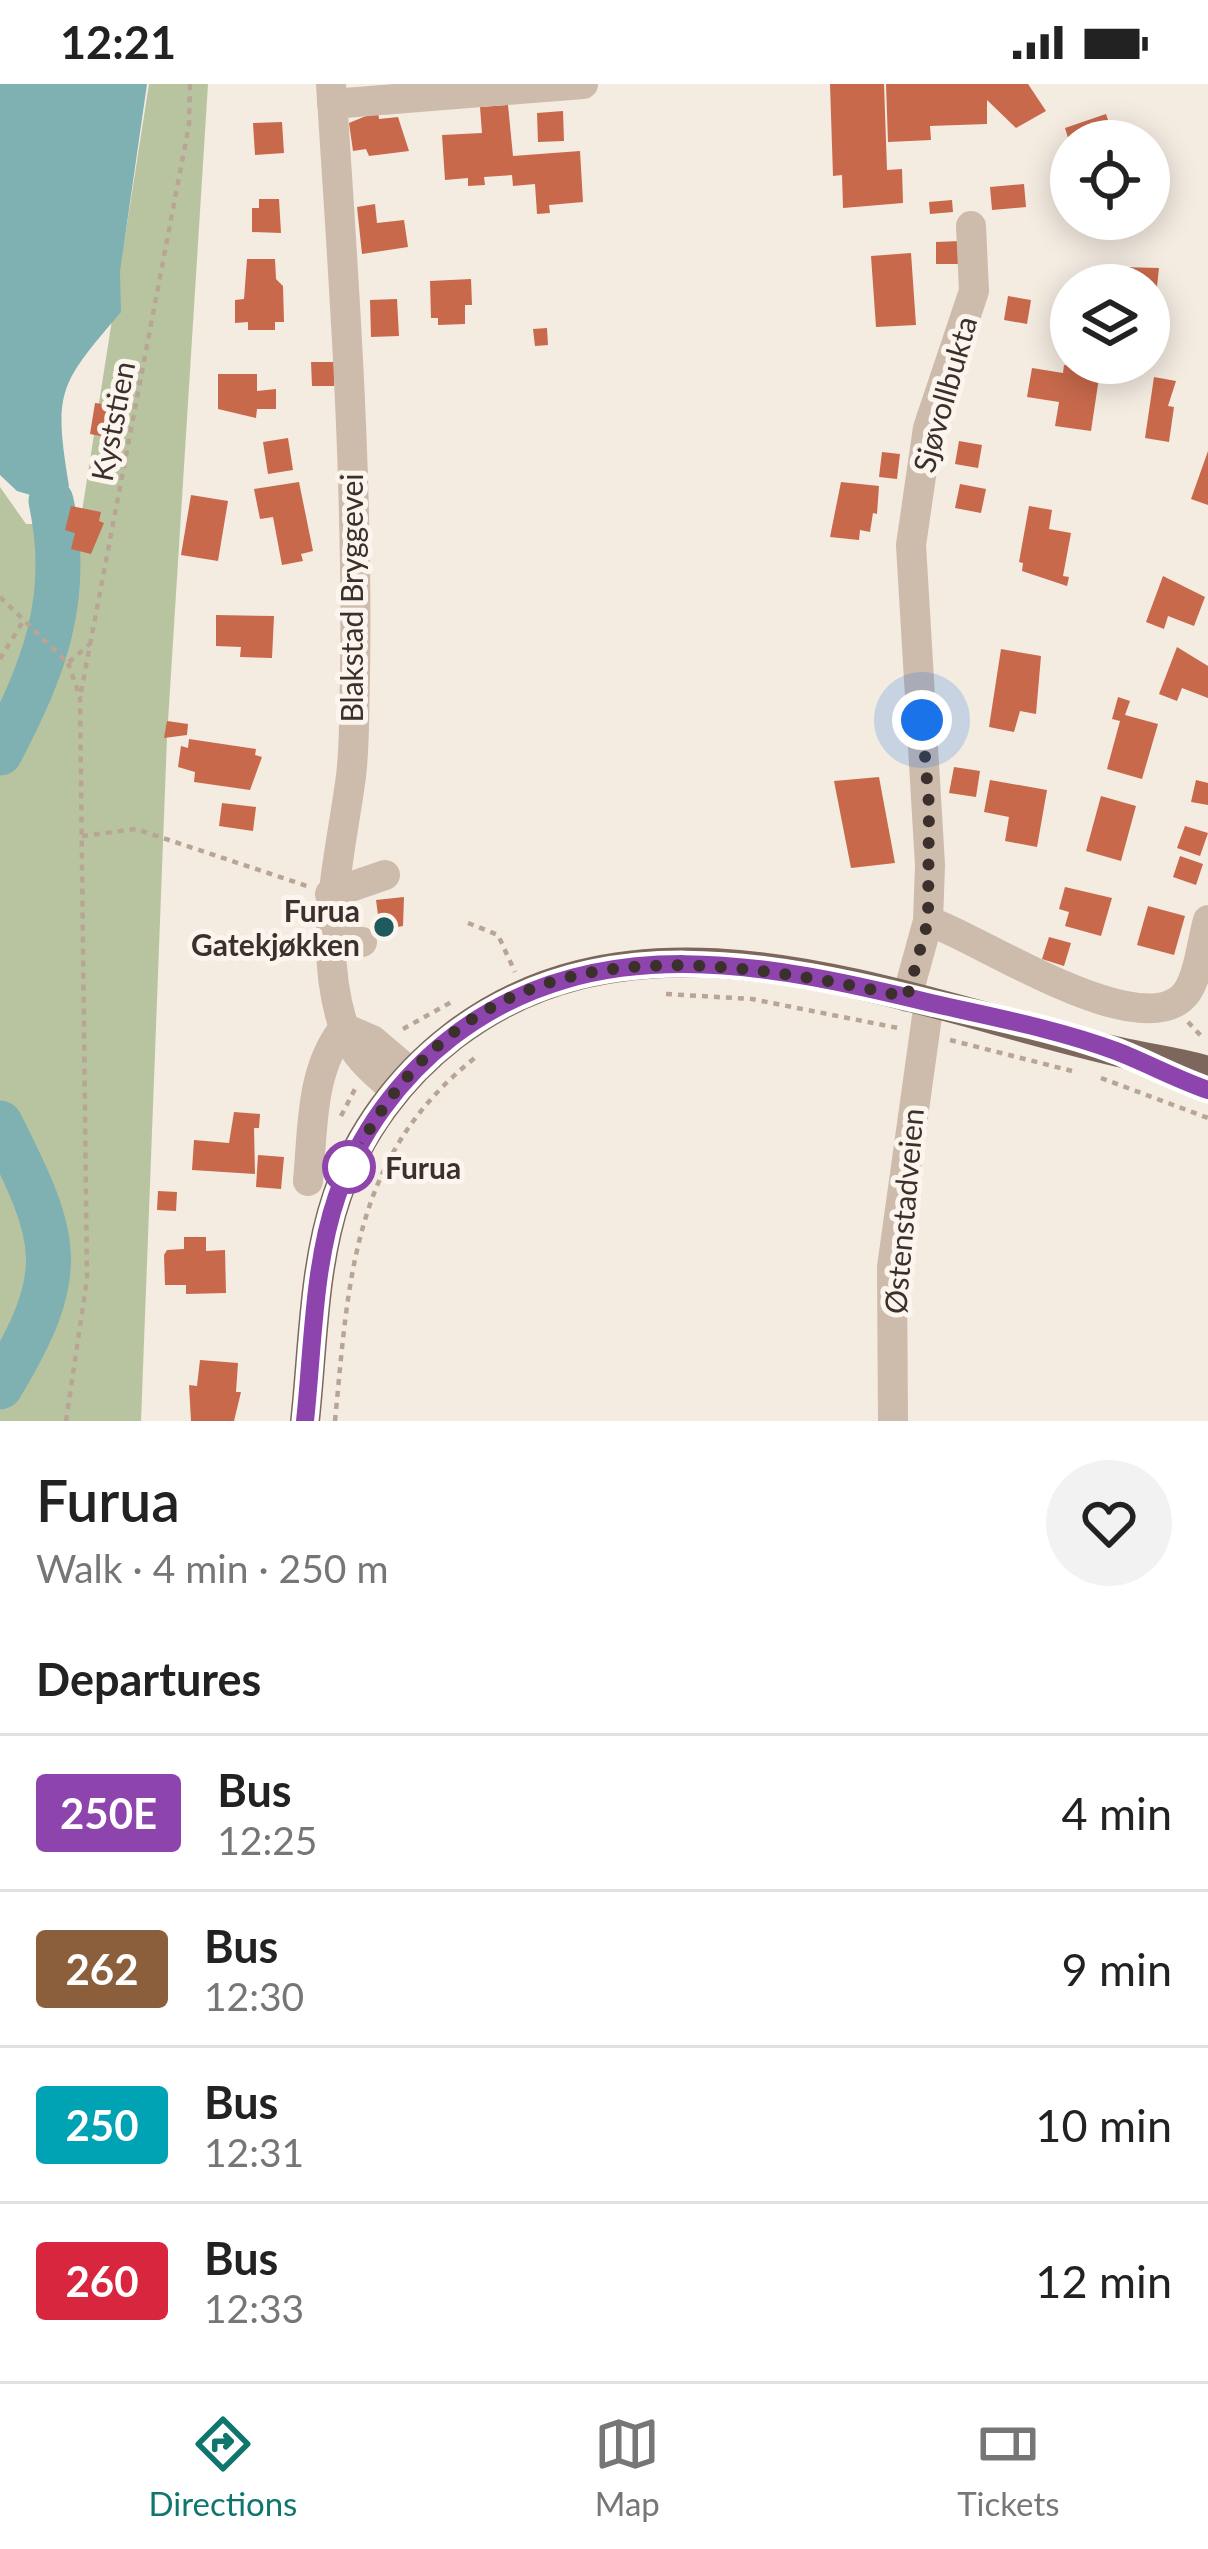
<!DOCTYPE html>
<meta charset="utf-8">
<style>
:root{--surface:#fff;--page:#f2f2f2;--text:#222;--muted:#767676;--line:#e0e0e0;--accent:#0f766e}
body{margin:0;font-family:Lato,sans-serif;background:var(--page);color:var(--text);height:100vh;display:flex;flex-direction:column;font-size:45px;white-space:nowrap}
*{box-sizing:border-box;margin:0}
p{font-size:39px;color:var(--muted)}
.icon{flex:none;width:66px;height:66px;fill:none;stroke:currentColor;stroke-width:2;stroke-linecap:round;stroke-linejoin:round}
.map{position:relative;height:1337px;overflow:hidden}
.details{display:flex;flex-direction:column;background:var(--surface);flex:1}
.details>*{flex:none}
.badge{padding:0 24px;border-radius:9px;font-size:42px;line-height:78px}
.buttons{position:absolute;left:1050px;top:36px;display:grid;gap:24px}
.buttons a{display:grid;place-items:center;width:120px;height:120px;border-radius:50%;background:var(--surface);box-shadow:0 6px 30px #0003;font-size:60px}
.you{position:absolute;width:60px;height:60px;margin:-30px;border:9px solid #fff;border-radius:50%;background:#1a73e8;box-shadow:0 0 0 18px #1a73e833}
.map>.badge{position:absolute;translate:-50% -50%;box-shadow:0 0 0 6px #fff}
h2{padding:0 36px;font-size:45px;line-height:108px}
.round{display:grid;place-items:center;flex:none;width:126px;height:126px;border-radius:63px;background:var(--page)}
.overview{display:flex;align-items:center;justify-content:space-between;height:204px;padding:0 36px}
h1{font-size:57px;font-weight:600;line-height:90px}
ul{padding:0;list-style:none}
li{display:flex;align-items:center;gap:36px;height:156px;padding:0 36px;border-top:3px solid var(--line)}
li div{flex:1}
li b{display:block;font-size:45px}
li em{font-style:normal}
li .badge{min-width:132px;font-weight:700;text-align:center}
.status{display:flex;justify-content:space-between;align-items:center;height:84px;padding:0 60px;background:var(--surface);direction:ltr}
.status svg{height:33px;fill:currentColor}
.menu{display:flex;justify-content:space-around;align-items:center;height:168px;border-top:3px solid var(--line);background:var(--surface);font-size:33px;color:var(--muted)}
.menu a{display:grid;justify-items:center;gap:6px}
.menu .active{color:var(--accent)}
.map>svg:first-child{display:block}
.green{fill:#b8c4a0}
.water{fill:#7fb0b2}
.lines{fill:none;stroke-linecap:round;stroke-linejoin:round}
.river{stroke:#7fb0b2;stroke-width:45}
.building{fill:#c8694b}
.path{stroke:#b9a596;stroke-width:4.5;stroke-dasharray:6 6;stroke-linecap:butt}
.minor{stroke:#cdbbac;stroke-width:30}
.major{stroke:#7d675c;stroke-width:30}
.line-casing{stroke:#fff;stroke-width:27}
.line{stroke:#8e44ad;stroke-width:18}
.walk{stroke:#3b302b;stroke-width:12;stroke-dasharray:0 21.6}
.poi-dot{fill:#1f5a5e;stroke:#fbf5ee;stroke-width:4.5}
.stop-dot{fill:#fff;stroke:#8e44ad;stroke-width:6}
.labels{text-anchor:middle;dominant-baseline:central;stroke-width:10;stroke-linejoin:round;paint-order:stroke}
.street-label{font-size:30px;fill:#3b302b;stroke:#fbf5ee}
.poi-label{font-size:30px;font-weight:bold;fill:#3b302b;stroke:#fbf5ee;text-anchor:end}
.stop-label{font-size:30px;font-weight:bold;fill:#3b302b;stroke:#fbf5ee;text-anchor:start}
</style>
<div class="status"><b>12:21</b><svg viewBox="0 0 49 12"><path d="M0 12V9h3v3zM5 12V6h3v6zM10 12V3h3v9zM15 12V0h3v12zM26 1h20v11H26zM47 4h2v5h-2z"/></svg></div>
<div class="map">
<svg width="1208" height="1337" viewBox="0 0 1208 1337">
<rect width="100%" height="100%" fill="#f4ebe1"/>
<path class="green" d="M149,0H208L167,653L141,1337H0V403L26,440H80Z"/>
<path class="water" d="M0,0H147L120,188L121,228C59,301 53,306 69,402L51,417L17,407L0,391Z"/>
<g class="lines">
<path class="river" d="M0,669C44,585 72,514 51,417
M0,1039C59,1156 70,1187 0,1303"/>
</g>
<path class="building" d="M830,0H884L887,86L902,85L903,119L843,124L842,91L833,92Z
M886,0H1028L1046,27L1016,44L987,16V40L930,42L931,56L888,58Z
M508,21L513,72L580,67L583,118L549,121L550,129L537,130L535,100L513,102L512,91L484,93L485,101L468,102V94L445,96L442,51L482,49L480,23Z
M378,27L379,35L398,33L409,67L369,72L366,65L353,67L349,39Z
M563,27L564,57L538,58L537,29Z
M1106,30L1115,57H1069L1065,44Z
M282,38L284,69L255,71L253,39Z
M1024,100L1026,123L992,126L990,103Z
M259,115H279L281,149L252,148V124H259Z
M952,116L953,128L930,130L929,118Z
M375,120L377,139L404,136L408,163L362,170L357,123Z
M961,157L962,180H936V158Z
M911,169L916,241L876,243L871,172Z
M247,175H275L276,195L283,202L284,238H275V246H248V238L235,239V216L244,215Z
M1120,183L1159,184L1154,230H1149V201H1120Z
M471,195L472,221H465V240L438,241V234H431L430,197Z
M1008,212L1031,216L1027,240L1004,236Z
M397,215L399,252L371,253L370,216Z
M547,244L548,261L535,262L533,245Z
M311,278H334V302H312Z
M1064,281L1100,287L1091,347L1055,342L1059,318L1027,313L1032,284L1063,289Z
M218,290H257V307L276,305V325H257L256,334L218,325Z
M1154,293L1176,297L1168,322L1174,323L1169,358L1145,354Z
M95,319L117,322L111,354L90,350Z
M288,354L293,386L268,390L263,358Z
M959,357L982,361L978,384L955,380Z
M1208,367V421L1191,415Z
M882,368L900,370L897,395L879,393Z
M299,398L313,467L301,470L303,477L282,481L273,433L260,435L254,405Z
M841,398L879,402L877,430L873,429L870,448L860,446L859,456L830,453Z
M960,400L986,405L981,429L955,424Z
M191,411L228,417L218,477L181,471Z
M71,422L101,428L99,437L104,439L91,470L71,465L75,449L65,446Z
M1029,422L1052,426L1049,445L1071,449L1063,492L1069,493L1067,502L1022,487L1023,479L1019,478Z
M1163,492L1205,513L1194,542L1168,532L1164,545L1146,538Z
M216,531L274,532L272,574L240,573L241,563L216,562Z
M1177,563L1208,582V614L1182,604L1177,617L1159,610Z
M1001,565L1041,572L1036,630L1020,627L1014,648L989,643Z
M1118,613L1130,617L1125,631L1158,640L1142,695L1107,685L1120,637L1112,635Z
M167,637L188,640L187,651L164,654Z
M189,655L256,665L255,671L262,673L250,706L194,698L195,688L178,683L181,662L188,664Z
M954,683L980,687L976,713L949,709Z
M879,693L895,779L851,784L834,697Z
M990,696L1047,706L1037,763L1005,757L1009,733L984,728Z
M1196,696L1208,699V721L1191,718Z
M1101,712L1136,722L1121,777L1086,767Z
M222,719L256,723L253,747L219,742Z
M1185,742L1208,749L1200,772L1177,764Z
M1180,772L1203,780L1196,801L1173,793Z
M1065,803L1112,814L1101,852L1065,842L1069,828L1059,825Z
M404,813L403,842L380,846L376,816Z
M1148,822L1185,832L1174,871L1137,861Z
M1049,853L1071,859L1064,882L1042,875Z
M234,1028L260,1030L259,1044H254L255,1090L192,1086L194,1056L229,1059Z
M258,1071L284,1073L281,1105L256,1103Z
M158,1107L177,1108L176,1127L157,1126Z
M184,1153H206V1167L225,1166L226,1209L186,1210V1201H165L164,1171L167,1166L184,1165Z
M200,1276L238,1279L236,1308H241L234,1337H191L189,1301L197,1302Z"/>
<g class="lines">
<path class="path" d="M0,513L68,579L92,558
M0,575L22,539
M81,608L189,41L190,0
M82,752L136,745L307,802
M468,839L498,851L515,888
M666,910L752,915L898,944
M1188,938L1204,955
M403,945L455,916
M950,956L1072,987
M1101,994L1208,1034
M341,1032L355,1005
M66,1337L87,1195L80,613L68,579
M335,1337C349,1192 353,1070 476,973"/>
<path class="minor" d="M331,0C344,197 358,394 355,592C354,625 355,659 351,692C340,776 316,860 344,944C353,972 375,989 396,1007
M332,20L583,0
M330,810L385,791
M928,837C978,853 1145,966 1187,908C1199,890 1202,857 1208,836
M331,855L362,858
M907,913L928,837L930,781L911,461L928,344L974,207L971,142
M344,944L372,956L411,989
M308,1097C313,1045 310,986 344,944
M893,1337L892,1183L929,918"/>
<path class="major" d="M305,1337C313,1264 313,1182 337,1112C359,1048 400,993 453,952C648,802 908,920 1119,968C1149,975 1178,978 1208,987"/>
</g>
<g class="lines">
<g class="line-casing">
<path id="line" d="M305,1337C313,1264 313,1182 337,1112C359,1049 399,994 452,953C595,843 770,880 931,919C992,933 1057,945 1116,967C1147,979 1176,995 1208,1006"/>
</g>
<use href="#line" class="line"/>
<path class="walk" d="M349,1083C468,841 683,864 907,913L928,837L929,721L922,636"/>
</g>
<circle class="poi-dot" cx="384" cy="843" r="12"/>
<circle class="stop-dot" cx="349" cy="1083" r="24"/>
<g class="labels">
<g class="street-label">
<text transform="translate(944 310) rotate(-74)">Sjøvollbukta</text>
<text transform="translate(112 337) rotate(-79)">Kyststien</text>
<text transform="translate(351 514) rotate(-90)">Blakstad Bryggevei</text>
<text transform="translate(903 1127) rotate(-85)">Østenstadveien</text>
</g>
<g class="poi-label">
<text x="360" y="826">Furua<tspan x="360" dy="34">Gatekjøkken</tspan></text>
</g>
<g class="stop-label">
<text x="385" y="1083">Furua</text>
</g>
</g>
</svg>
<div class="buttons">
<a><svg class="icon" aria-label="locate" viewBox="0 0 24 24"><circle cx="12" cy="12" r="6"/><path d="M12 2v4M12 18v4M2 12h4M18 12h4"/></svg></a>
<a><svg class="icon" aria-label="layers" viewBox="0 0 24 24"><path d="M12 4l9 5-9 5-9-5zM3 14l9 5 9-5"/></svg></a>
</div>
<div class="you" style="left:922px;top:636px"></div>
</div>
<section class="details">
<div class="overview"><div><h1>Furua</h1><p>Walk · 4 min · 250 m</p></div><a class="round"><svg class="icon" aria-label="heart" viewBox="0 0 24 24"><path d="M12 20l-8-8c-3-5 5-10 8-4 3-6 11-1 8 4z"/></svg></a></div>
<h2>Departures</h2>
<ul>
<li><span class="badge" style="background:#8e44ad;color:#fff">250E</span><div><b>Bus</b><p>12:25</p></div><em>4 min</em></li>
<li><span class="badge" style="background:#8b5e3c;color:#fff">262</span><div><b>Bus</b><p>12:30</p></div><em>9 min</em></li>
<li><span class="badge" style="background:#00a3b4;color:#fff">250</span><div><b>Bus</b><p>12:31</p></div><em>10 min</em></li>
<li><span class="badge" style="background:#d7263d;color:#fff">260</span><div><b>Bus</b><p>12:33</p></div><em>12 min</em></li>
</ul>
</section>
<nav class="menu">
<a class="active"><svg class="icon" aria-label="directions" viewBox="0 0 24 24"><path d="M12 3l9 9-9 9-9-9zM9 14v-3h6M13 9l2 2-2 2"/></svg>Directions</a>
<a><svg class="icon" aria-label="map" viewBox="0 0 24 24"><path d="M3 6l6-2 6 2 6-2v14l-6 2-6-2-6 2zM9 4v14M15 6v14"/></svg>Map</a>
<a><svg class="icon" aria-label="tickets" viewBox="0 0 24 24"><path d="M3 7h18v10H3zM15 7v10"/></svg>Tickets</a>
</nav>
